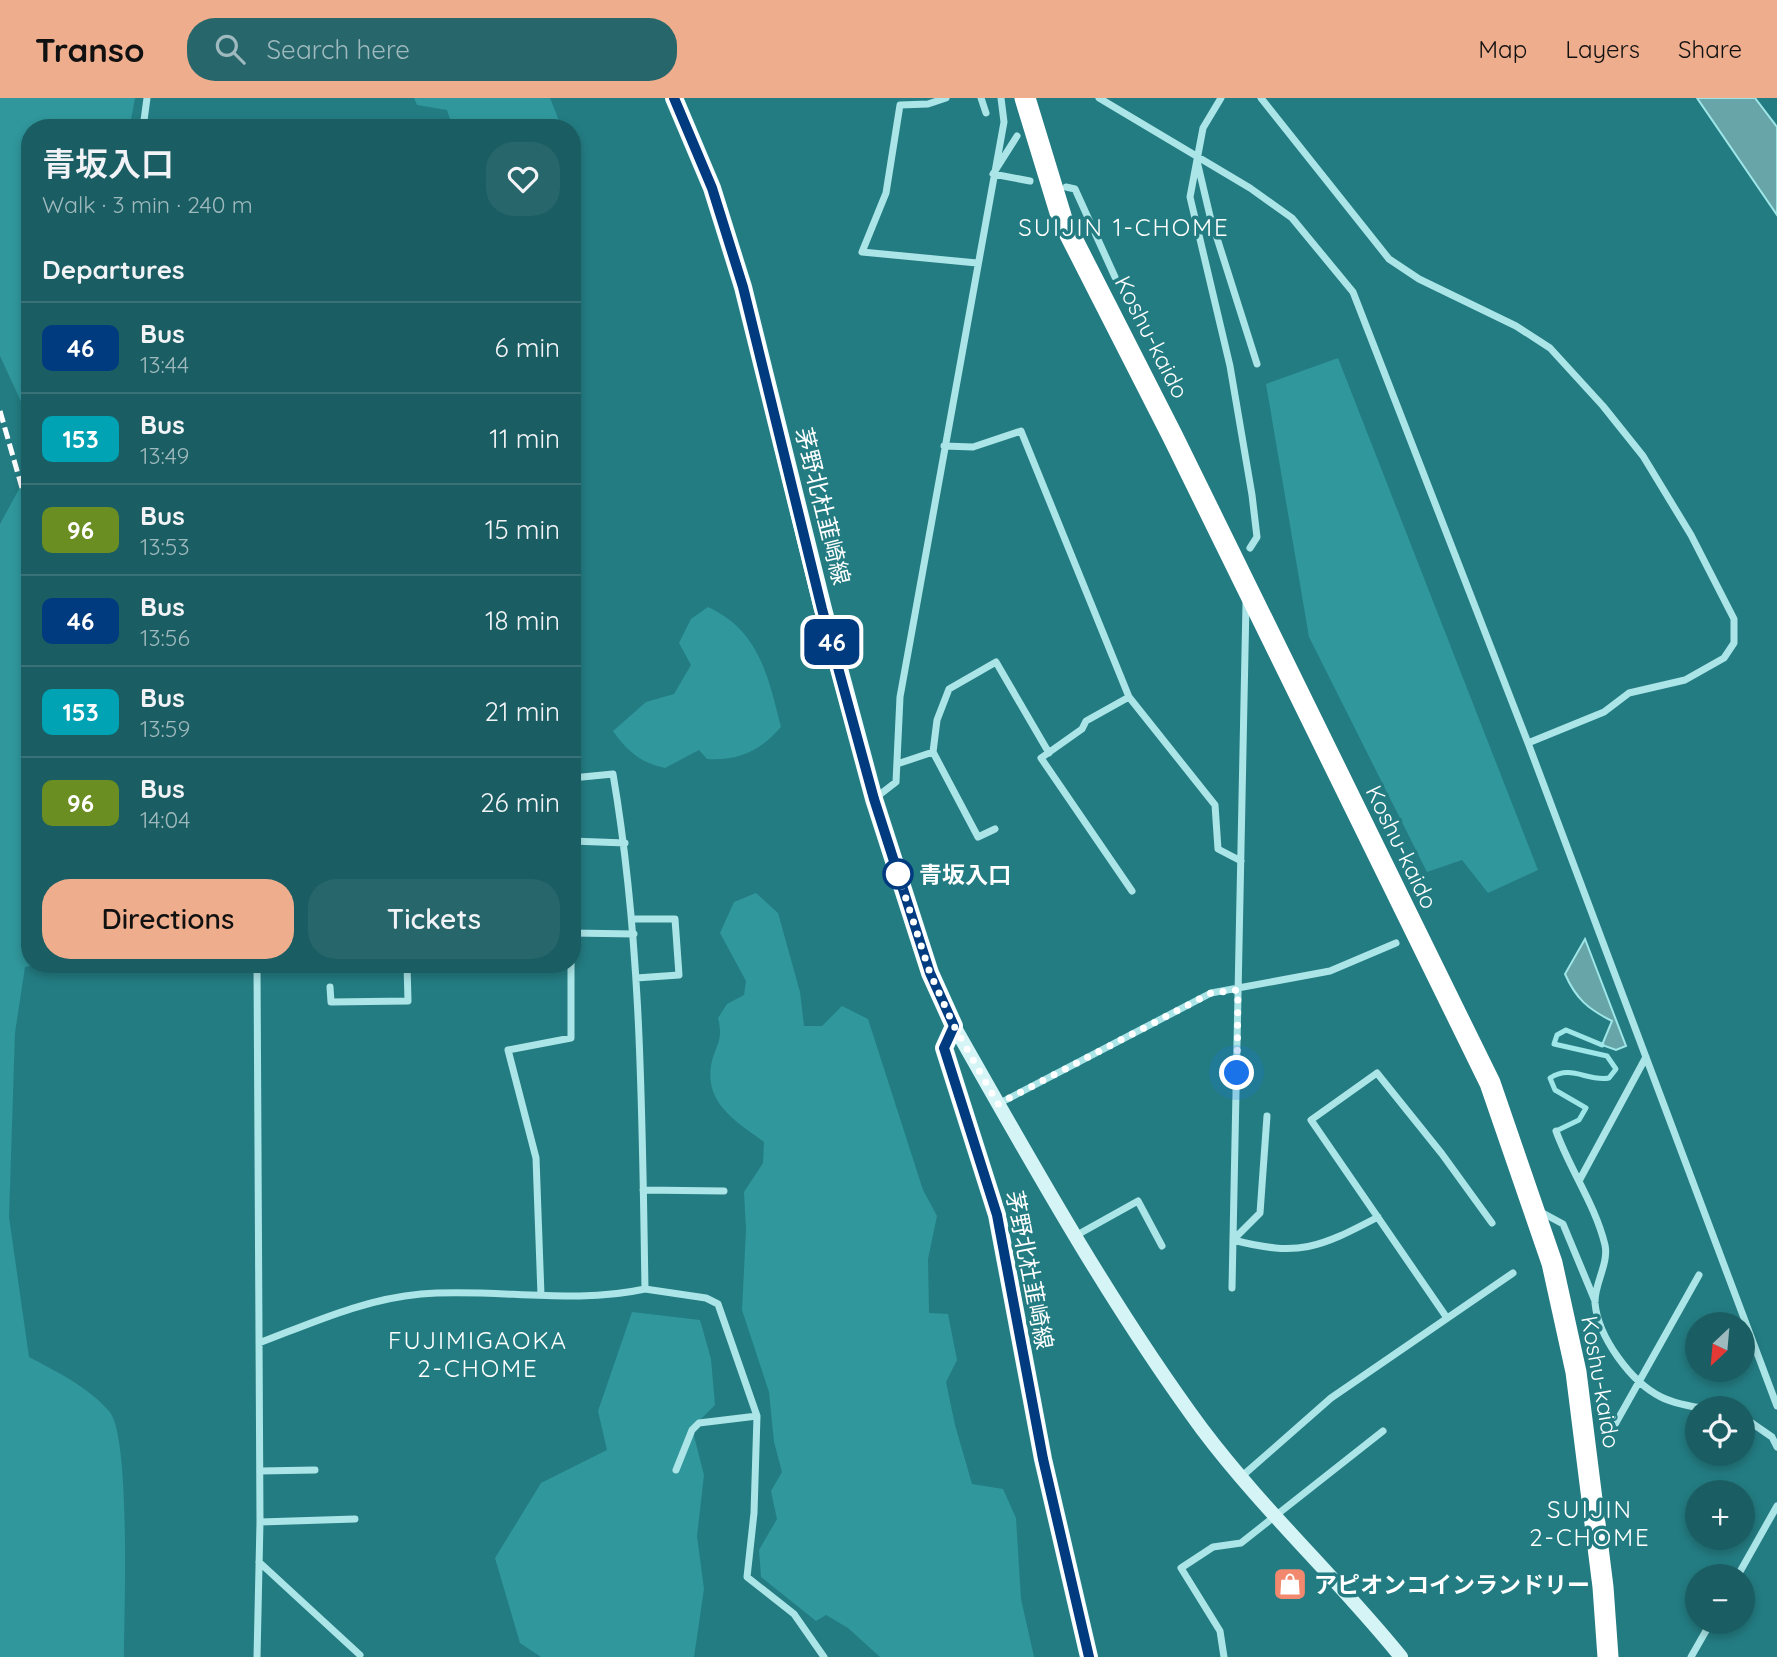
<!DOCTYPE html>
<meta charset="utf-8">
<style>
:root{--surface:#1a5d62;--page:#27666b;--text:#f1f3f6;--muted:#9fbabe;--line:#387277;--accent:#eead8d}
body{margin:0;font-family:Quicksand,"Noto Sans JP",sans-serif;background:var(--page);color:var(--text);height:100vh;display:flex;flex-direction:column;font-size:26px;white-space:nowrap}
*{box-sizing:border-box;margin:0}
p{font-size:23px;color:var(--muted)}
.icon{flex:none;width:38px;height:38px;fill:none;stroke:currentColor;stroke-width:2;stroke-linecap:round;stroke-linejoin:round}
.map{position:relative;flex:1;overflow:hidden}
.details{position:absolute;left:21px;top:21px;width:560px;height:854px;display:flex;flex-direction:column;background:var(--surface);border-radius:28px;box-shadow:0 4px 10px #0003}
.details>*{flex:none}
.badge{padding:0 14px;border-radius:10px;font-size:24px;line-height:46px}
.needle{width:46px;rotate:206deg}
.tools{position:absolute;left:1685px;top:1214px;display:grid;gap:14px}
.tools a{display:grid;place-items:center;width:70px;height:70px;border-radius:50%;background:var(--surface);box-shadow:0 4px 10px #0003;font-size:35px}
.you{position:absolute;width:35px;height:35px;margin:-18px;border:5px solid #fff;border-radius:50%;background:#1a73e8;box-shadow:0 0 0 10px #1a73e833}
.map>.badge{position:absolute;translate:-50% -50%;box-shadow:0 0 0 4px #fff}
h2{padding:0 21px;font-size:26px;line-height:63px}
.round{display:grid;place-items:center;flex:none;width:74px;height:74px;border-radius:28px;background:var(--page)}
.summary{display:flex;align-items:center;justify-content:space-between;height:119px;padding:0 21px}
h1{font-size:33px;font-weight:600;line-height:52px}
.primary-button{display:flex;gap:14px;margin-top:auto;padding:14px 21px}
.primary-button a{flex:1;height:80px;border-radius:28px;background:var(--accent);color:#111;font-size:28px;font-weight:600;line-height:80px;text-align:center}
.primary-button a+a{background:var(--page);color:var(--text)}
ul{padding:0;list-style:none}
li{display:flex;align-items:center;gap:21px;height:91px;padding:0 21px;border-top:2px solid var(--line)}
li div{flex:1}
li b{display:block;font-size:26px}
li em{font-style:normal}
li .badge{min-width:77px;font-weight:700;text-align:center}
header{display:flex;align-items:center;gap:42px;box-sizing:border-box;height:98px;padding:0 35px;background:var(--accent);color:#111}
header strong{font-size:33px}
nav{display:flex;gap:38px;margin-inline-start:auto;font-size:24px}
.search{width:490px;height:63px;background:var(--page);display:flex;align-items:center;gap:18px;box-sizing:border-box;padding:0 24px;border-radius:28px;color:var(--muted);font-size:26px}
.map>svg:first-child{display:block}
.green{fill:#30979c}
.water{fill:#68a5a9;stroke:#9fe6e8;stroke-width:2}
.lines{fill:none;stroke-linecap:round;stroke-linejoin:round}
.stream{stroke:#9fe6e8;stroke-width:5}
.street{stroke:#abe5e7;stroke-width:7}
.secondary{stroke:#d5f4f6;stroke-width:14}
.primary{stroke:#edfcfd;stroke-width:18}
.highway{stroke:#fff;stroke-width:21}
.rail{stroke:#fff;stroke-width:5;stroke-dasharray:12 5;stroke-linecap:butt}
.line-casing{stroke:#fff;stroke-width:16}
.line{stroke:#003b80;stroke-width:10}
.walk{stroke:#fff;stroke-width:7;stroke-dasharray:0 12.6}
.stop-dot{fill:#fff;stroke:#003b80;stroke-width:3.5}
.labels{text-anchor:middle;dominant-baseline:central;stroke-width:7;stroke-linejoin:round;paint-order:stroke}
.street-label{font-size:23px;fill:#fff;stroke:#237c82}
.stop-label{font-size:23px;font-weight:bold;fill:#fff;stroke:#237c82;text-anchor:start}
.poi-label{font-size:23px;font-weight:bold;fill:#fff;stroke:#237c82;text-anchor:start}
.neighbourhood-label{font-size:24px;letter-spacing:2px;fill:#fff;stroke:#237c82}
</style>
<header>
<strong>Transo</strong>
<div class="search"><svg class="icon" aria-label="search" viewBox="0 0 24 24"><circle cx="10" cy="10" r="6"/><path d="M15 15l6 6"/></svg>Search here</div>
<nav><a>Map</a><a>Layers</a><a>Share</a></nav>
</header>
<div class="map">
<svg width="1777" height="1559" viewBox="0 0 1777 1559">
<rect width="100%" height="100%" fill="#237c82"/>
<path class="green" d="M0,0H135L131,22L122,30H30V164L27,169L30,323L0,258Z
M414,0H550L562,30H453L447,12L417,7Z
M1338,260L1538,772L1488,795L1462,762L1427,774L1309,539L1266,286Z
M30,371V866H39L25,869L15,935L9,1119L29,1259C57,1274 87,1288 109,1313C131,1337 124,1517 124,1559H0V426Z
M708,509C760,533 768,579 781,629C760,653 739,663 707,661L699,652L665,670C641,665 627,653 613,633L646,604L674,596L691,567L679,545L691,521Z
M756,795L778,815L800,894L804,928H822L842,908L868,921L923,1092L937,1118L928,1161L929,1215L948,1216L957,1262L946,1284L955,1327L972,1386L1003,1391L1016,1420L1021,1501L1034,1559H880L848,1530L826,1517L816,1523L761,1479L759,1452L777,1421L771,1393L782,1374L774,1344L769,1294L742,1212L746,1132L744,1094L763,1065L764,1044C737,1024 705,1006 711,968C715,946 724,944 718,920L727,906L744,897L746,883L720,835L734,804Z
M632,1214L700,1222L711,1261L715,1307L692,1330L704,1377L697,1438L704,1491L694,1559H541L520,1545L495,1460L541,1385L607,1352L598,1313Z"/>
<path class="water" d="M1697,0H1755L1777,29V117Z
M1585,841L1626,948L1616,952L1602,947L1612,923C1588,911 1576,901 1565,876Z"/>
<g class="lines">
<path class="stream" d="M1556,1033L1579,1022L1586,1010L1555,992L1550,980C1572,966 1587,984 1609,980L1616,971L1607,958L1554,946L1557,937L1566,932L1602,947"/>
<path class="street" d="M946,0L928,6L900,7L886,95L862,154L977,165
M981,0L986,15
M1099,0L1250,90L1292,120L1353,194L1528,645L1777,1308
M1221,0L1203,30L1190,99L1230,268L1252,397L1257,439L1250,450
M1261,0L1389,161L1419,181L1516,228L1550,250L1603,308L1643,358L1691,437L1734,521V545L1724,560L1685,582L1629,595L1604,614L1528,645
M143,30L147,0
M1017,38L993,76L1030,83
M1197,63L1210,118L1257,266
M1066,89L1075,91L1115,179
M944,348L973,349L1021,333L1129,599L1215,707L1218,751L1241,763
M1129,599L1086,623L1082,631L1041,660L1132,793
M897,666L933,654
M874,701L896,684L900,599L1004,24L1001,0
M995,731L978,739L933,654L937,622L949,591L996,564L1049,655
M572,743L625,745
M634,821H675L679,877L636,880
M572,835L634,836
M330,889L331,904L408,903L407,866
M998,1006L1211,895L1330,873L1396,845
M1556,1033C1570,1072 1595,1106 1605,1147C1609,1166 1594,1186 1595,1205C1598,1239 1631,1284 1661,1299C1675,1306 1693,1309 1708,1311
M1579,1083L1646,959
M643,1092L724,1093
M1539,1113L1563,1126L1595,1203
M1077,1137L1138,1103L1162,1148
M1233,1142C1299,1159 1319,1150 1378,1119
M1233,1142L1260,1115L1267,1018
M1232,1190L1246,505
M645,1191L706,1200L718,1206L757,1318L754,1415L747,1479L794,1516L824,1559
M541,1197L536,1060L508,952L571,940V866
M1447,1220L1311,1022L1377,975L1442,1056L1492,1125
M259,1245C312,1225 364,1201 421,1196C495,1190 572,1207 645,1191C642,1019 642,846 613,676L572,680
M1743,1319L1772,1339L1777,1349
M1613,1330L1699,1177
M676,1372L692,1332L699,1325L757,1318
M260,1373L315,1372
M1241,1379L1331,1300L1513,1175
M260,1424L355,1421
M259,1464L360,1557
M1737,1479L1777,1408
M257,1559L260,1424L257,866
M1224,1559L1220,1533L1181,1470L1213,1449L1241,1445L1383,1333
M1691,1559L1711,1524"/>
<path class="secondary" d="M954,928C1030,1062 1110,1206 1202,1331C1263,1412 1338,1481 1401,1559"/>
<path class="primary" d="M674,0L712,90L743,189L823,511L874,701L930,875L954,928L944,950L997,1117L1043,1361L1089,1559"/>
<path class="highway" d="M1025,0L1062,121L1173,339L1490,985L1552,1165L1576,1274L1603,1489L1608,1559"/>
<path class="rail" d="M0,313L22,390"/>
</g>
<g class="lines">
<g class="line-casing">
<path id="line" d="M674,0L712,90L743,189L822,511L874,701L930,875L954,928L944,950L997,1117L1043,1361L1089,1559"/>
</g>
<use href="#line" class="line"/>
<path class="walk" d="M898,776L930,875L954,928L998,1006L1211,895L1238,892L1237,975"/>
</g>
<defs>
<g id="shop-square" transform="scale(1.75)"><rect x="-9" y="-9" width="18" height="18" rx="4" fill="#f2896e" stroke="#237c82"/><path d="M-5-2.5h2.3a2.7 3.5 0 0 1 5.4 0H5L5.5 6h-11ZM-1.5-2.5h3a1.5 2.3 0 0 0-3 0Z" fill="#fff"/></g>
</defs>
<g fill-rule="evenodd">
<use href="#shop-square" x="1290" y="1486"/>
</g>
<circle class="stop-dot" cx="898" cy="776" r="14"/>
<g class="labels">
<g class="street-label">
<text transform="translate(1152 239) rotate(63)">Koshu-kaido</text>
<text transform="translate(823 408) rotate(76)">茅野北杜韮崎線</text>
<text transform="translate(1402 749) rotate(64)">Koshu-kaido</text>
<text transform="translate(1030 1172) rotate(79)">茅野北杜韮崎線</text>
<text transform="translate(1601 1284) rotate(80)">Koshu-kaido</text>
</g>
<g class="stop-label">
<text x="919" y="776">青坂入口</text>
</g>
<g class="poi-label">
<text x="1314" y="1486">アピオンコインランドリー</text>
</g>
<g class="neighbourhood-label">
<text x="1124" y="129">SUIJIN 1-CHOME</text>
<text x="478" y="1242">FUJIMIGAOKA<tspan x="478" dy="28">2-CHOME</tspan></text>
<text x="1590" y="1411">SUIJIN<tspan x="1590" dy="28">2-CHOME</tspan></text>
</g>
</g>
</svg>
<div class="tools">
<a><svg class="needle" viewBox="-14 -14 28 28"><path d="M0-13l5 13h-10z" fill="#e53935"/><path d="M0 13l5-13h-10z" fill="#9fbabe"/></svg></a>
<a><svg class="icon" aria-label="locate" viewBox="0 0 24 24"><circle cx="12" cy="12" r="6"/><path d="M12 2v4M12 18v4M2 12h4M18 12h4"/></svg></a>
<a>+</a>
<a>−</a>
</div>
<div class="you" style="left:1237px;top:975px"></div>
<b class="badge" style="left:832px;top:544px;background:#003b80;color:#fff">46</b>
<section class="details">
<div class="summary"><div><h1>青坂入口</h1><p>Walk · 3 min · 240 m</p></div><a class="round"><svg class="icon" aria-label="heart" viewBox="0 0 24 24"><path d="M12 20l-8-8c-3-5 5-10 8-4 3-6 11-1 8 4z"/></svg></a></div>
<h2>Departures</h2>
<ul>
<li><span class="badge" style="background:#003b80;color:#fff">46</span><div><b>Bus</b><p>13:44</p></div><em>6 min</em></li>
<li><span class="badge" style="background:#00a3b4;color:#fff">153</span><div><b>Bus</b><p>13:49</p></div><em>11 min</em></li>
<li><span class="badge" style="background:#6b8e23;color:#fff">96</span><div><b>Bus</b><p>13:53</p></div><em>15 min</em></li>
<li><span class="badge" style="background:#003b80;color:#fff">46</span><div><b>Bus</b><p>13:56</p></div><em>18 min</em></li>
<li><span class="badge" style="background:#00a3b4;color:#fff">153</span><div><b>Bus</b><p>13:59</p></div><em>21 min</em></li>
<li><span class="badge" style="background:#6b8e23;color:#fff">96</span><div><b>Bus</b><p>14:04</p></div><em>26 min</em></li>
</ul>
<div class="primary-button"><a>Directions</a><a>Tickets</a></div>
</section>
</div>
